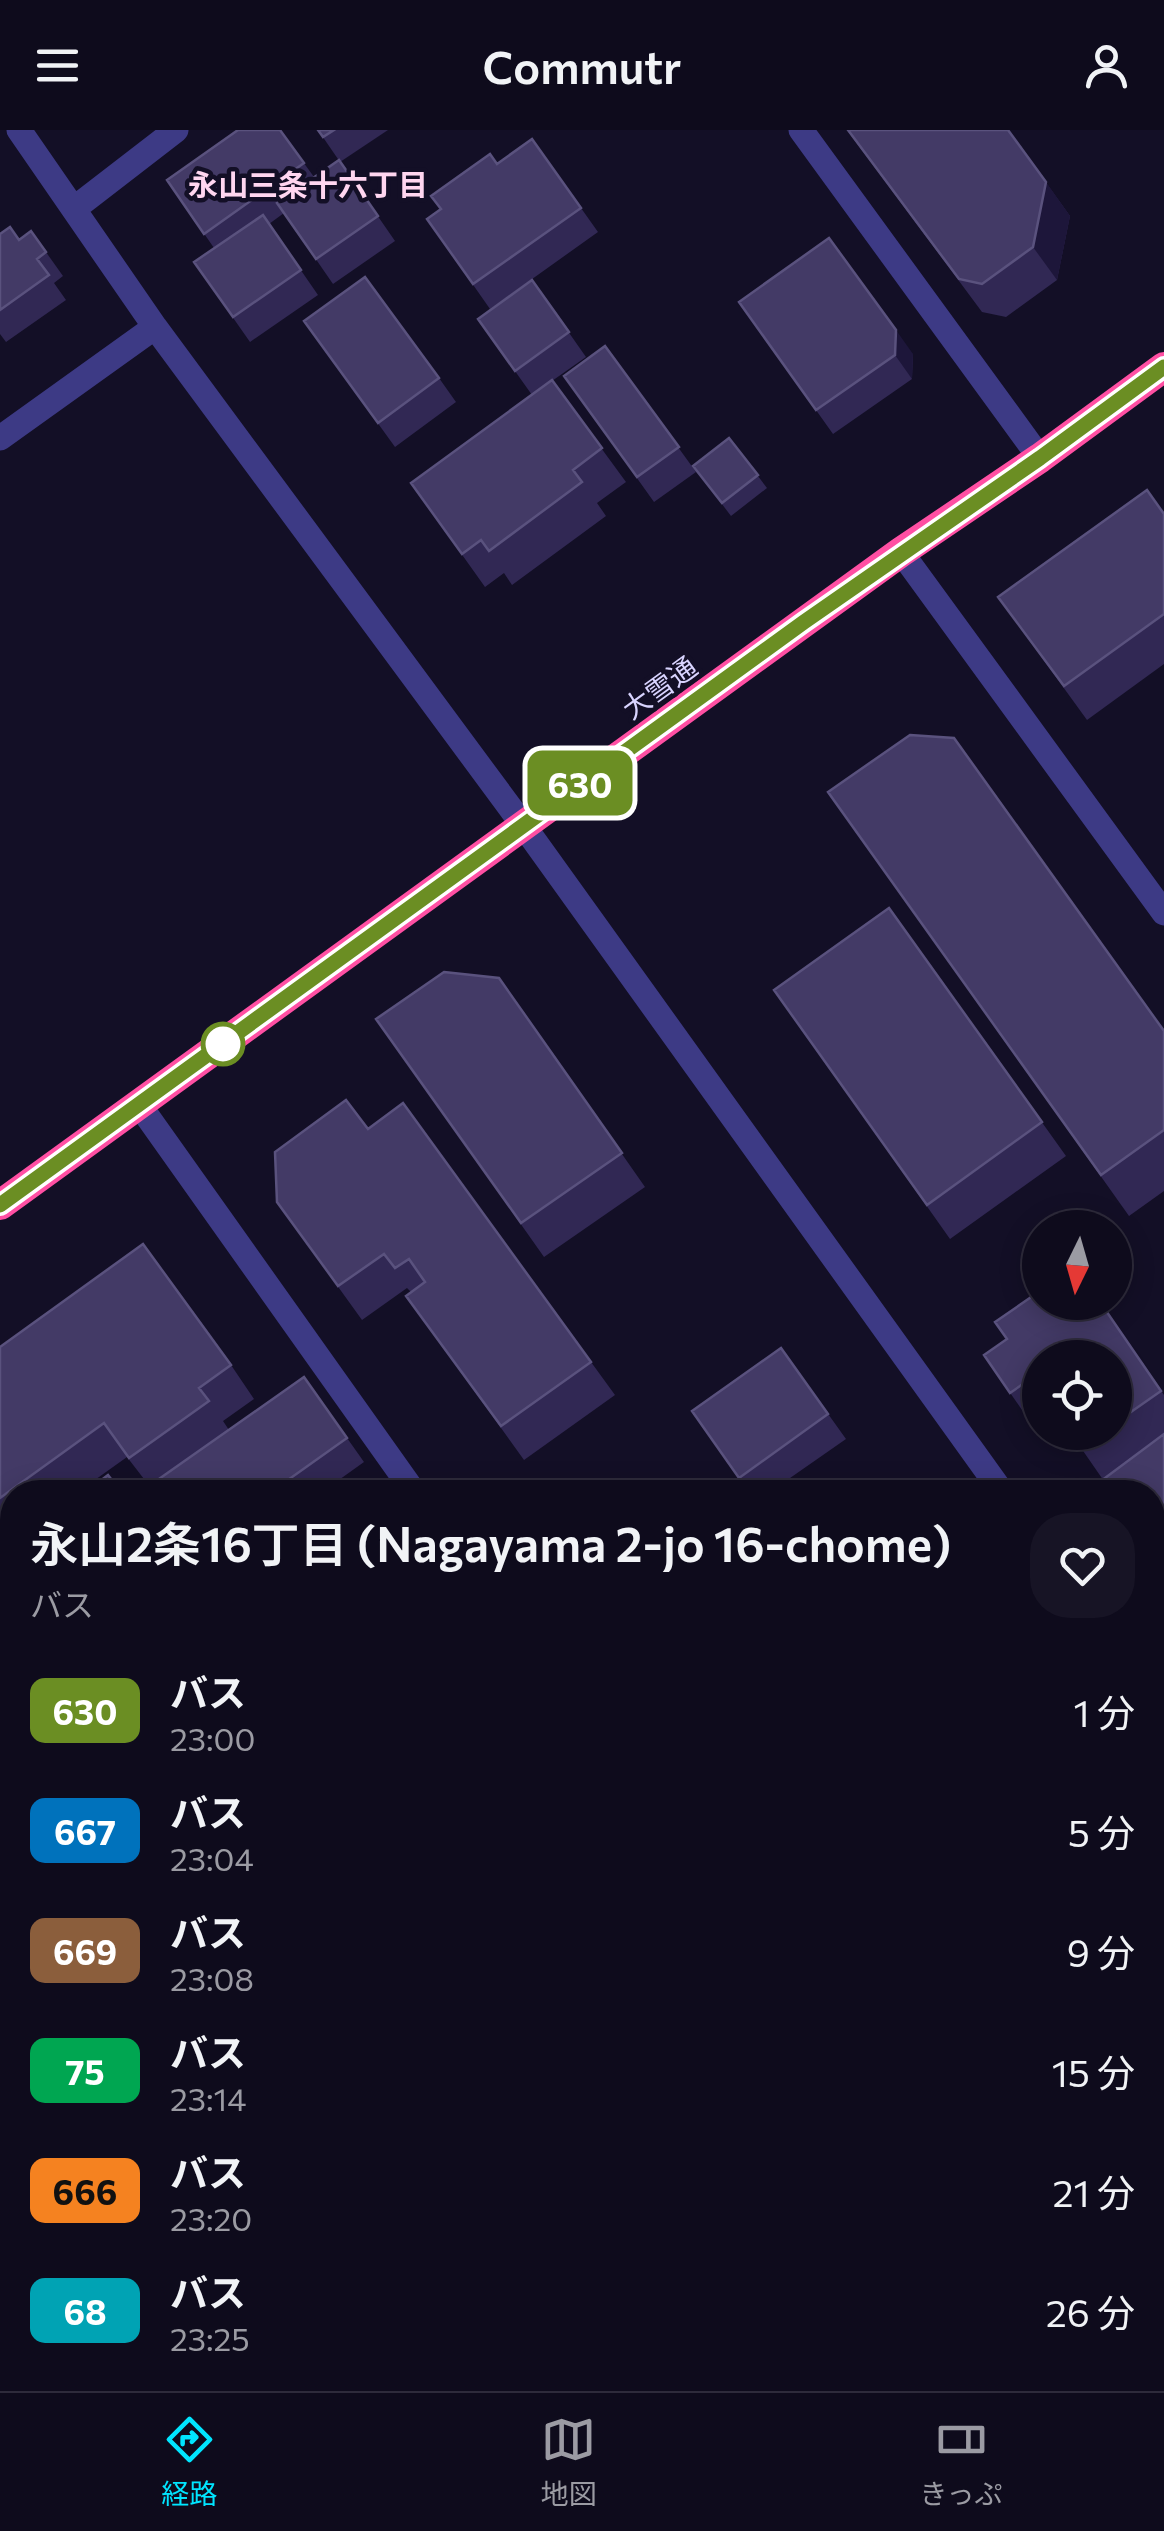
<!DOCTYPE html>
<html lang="ja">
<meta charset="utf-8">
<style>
:root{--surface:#0e0b1c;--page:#171425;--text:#f1f3f6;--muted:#9b9ba3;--line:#2e2b3b;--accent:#00e5ff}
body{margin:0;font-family:Commissioner,"Noto Sans JP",sans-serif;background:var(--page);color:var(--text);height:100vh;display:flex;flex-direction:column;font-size:38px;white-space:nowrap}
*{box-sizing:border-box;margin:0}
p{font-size:32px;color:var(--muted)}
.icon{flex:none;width:55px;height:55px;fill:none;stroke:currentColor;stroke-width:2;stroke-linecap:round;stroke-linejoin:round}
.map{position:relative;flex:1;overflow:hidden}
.panel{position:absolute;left:0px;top:1350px;width:1165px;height:912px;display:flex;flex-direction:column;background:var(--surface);border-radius:40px 40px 0 0;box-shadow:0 5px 25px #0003,0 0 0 2px var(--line)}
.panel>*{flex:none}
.badge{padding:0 20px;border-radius:15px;font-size:35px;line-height:65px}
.needle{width:65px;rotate:185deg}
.controls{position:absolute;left:1022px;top:1080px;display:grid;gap:20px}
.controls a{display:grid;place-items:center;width:110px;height:110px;border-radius:50%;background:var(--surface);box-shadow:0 5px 25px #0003,0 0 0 2px var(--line);font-size:50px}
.map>.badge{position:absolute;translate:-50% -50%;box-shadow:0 0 0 5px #fff}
.round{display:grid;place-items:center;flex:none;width:105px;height:105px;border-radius:40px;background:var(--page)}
.headline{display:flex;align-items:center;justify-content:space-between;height:170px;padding:0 30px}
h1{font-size:48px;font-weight:600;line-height:75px}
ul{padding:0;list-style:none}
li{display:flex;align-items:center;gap:30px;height:120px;padding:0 30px}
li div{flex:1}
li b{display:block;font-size:38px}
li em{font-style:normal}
li .badge{min-width:110px;font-weight:700;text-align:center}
header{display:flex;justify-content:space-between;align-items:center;height:130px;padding:0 30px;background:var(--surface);font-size:45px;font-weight:600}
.tabs{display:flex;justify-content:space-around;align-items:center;height:140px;border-top:2px solid var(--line);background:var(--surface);font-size:28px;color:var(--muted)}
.tabs a{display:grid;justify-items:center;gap:5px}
.tabs .current{color:var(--accent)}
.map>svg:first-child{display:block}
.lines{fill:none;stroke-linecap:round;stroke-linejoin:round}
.street{stroke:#3d3a85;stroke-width:25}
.highway{stroke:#ff4fa3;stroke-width:30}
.wall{fill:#312854}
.shaded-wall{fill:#1d163a}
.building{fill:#433a66;stroke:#5a527e;stroke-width:2.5}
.line-casing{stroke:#fff;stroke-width:22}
.line{stroke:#6b8e23;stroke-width:15}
.stop-dot{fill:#fff;stroke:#6b8e23;stroke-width:5}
.labels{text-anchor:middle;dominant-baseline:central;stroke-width:9;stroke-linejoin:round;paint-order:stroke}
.street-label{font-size:28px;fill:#d9d4ff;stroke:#130f26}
.neighbourhood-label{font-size:30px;font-weight:bold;fill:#ffd6f0;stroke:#130f26}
</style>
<header><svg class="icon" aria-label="menu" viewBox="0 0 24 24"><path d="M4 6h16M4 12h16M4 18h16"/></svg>Commutr<svg class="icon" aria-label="person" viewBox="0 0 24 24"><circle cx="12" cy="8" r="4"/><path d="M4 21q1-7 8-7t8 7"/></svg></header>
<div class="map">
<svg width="1164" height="2261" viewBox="0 0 1164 2261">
<rect width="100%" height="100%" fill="#130f26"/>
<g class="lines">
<path class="street" d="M19,0L155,197L523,695L1002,1362
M801,0L1040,328
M75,78L176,0
M0,308L155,197
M901,422L1164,783
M140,976L414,1362
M1152,1571L1164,1587
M0,1631L12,1649
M1152,1744L1164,1735
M1053,2250L1061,2261
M432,2261L446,2250"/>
<path class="highway" d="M0,1075L901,422L1040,328L1164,237"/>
</g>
<path class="wall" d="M280,0L314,47L339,30L395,111L333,154L284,83L269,94L318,165L250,212L194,132L214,118L167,50Z
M318,0H388L340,32Z
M847,0H1008L1070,86L1057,150L1006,187L982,182Z
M532,9L598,102L490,179L427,89L497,34Z
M31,101L63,146L54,153L66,170L6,212L0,204V104L19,110Z
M532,150L586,227L552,251L626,352L597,373L606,386L512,455L504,443L485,457L411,353L532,265L478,189Z
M739,172L913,224L912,249L833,304Z
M304,191L439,248L456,272L395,317Z
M605,216L696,342L654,372L564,246Z
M729,308L767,358L731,386L693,336Z
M1164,384V534L1087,590L998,467Z
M828,662L1164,901V1061L1129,1086Z
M889,778L1066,1026L950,1109L774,860Z
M499,848L645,1057L544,1127L376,889Z
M368,999L591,1232L615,1265L524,1330L406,1166L411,1162L407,1158L362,1190L277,1072Z
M1101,1172L1164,1265V1438L1070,1302H1115V1228H1040V1292L1033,1296L984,1225Z
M0,1217L231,1235L254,1269L223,1291L229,1300L304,1247L364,1332L322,1362H154L127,1327L78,1362H12V1410L0,1419Z
M781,1218L846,1309L770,1362H749L692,1281Z
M12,1731V1800L7,1804L0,1793V1733Z
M12,1897V2161L0,2171V1906Z
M1152,2038L1164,2054V2153L1152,2161Z
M673,2250H736L721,2261H681Z"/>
<path class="shaded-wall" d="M1046,52L1070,86L1057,150L1033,117Z
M896,200L913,224L912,249L895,225Z"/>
<path class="building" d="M238,0H280L304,33L204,104L167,50Z
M318,0H334L323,7Z
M848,0H1008L1046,52L1033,117L982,154L959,149Z
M532,9L581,78L473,154L427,89L441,79L431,66L490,24L497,34Z
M339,30L378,86L316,129L277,73Z
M263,85L301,140L233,187L194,132Z
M10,97L19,110L31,101L46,122L37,129L49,145L0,180V104Z
M829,108L896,200L895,225L816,280L739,172Z
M365,147L439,248L378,293L304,191Z
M532,150L569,202L515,241L478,189Z
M605,216L679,317L637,347L564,246Z
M552,250L602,318L573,340L582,352L489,421L481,410L462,424L411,353Z
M729,308L758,345L722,373L693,336Z
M1147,360L1164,384V484L1064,556L998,467Z
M910,605L954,608L1164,901V1000L1101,1045L828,662Z
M889,778L1042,992L927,1075L774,860Z
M444,842L499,848L622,1023L521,1093L376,889Z
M346,970L368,999L403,973L591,1232L501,1296L406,1166L425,1152L409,1129L395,1138L384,1124L338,1156L277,1072L275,1022Z
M143,1114L231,1235L199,1258L209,1271L129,1328L104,1293L0,1368V1217Z
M1040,1161V1172H1100L1161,1261L1115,1293V1228H1040V1258L1033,1247L1010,1263L984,1225L1007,1209L995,1192Z
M781,1218L828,1284L739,1348L692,1281Z
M304,1247L347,1308L271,1362H154L149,1356Z
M1070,1302H1101L1080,1317Z
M1164,1304V1436L1152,1421V1362H1109L1101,1351Z
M108,1345L121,1362H95L91,1358Z
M12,1421V1493L0,1476V1430Z
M9,1726L12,1731V1781L0,1790V1733Z
M1164,1796V1839L1152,1822V1804Z
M12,1897V2100L0,2109V1906Z
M1152,2038L1164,2054V2116L1152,2124Z
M1164,2180V2261H1146L1138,2250H1152V2188Z
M586,2250H657L665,2261H570Z
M896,2250H982L985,2255L977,2261H881Z"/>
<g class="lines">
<g class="line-casing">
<path id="line" d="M0,1075L804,492L1040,328L1164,237"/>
</g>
<use href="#line" class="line"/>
</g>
<circle class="stop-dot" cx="223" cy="914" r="20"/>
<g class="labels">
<g class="street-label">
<text transform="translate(659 557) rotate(-36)">大雪通</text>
</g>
<g class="neighbourhood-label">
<text x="308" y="53">永山三条十六丁目</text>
</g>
</g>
</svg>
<div class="controls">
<a><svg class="needle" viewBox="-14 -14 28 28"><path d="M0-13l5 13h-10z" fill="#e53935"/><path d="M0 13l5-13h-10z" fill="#9b9ba3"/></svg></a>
<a><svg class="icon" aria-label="locate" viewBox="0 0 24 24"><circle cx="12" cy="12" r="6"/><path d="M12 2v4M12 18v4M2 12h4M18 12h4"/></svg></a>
</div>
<b class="badge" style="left:580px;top:653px;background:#6b8e23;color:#fff">630</b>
<section class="panel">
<div class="headline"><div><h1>永山2条16丁目 (Nagayama 2-jo 16-chome)</h1><p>バス</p></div><a class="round"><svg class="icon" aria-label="heart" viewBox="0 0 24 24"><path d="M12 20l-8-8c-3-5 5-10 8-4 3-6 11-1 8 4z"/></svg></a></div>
<ul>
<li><span class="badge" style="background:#6b8e23;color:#fff">630</span><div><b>バス</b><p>23:00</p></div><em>1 分</em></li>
<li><span class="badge" style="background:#0072bc;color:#fff">667</span><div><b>バス</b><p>23:04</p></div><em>5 分</em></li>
<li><span class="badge" style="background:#8b5e3c;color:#fff">669</span><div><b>バス</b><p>23:08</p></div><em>9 分</em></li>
<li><span class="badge" style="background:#00a651;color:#fff">75</span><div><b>バス</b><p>23:14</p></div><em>15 分</em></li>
<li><span class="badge" style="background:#f58220;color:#111">666</span><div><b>バス</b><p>23:20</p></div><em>21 分</em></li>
<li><span class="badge" style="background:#00a3b4;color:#fff">68</span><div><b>バス</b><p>23:25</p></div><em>26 分</em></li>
</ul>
</section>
</div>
<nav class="tabs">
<a class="current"><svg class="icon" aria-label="directions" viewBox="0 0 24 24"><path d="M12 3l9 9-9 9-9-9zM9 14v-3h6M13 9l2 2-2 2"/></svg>経路</a>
<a><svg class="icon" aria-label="map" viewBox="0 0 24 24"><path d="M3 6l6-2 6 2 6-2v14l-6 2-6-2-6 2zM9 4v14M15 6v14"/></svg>地図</a>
<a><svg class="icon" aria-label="tickets" viewBox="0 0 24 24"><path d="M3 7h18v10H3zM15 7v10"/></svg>きっぷ</a>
</nav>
